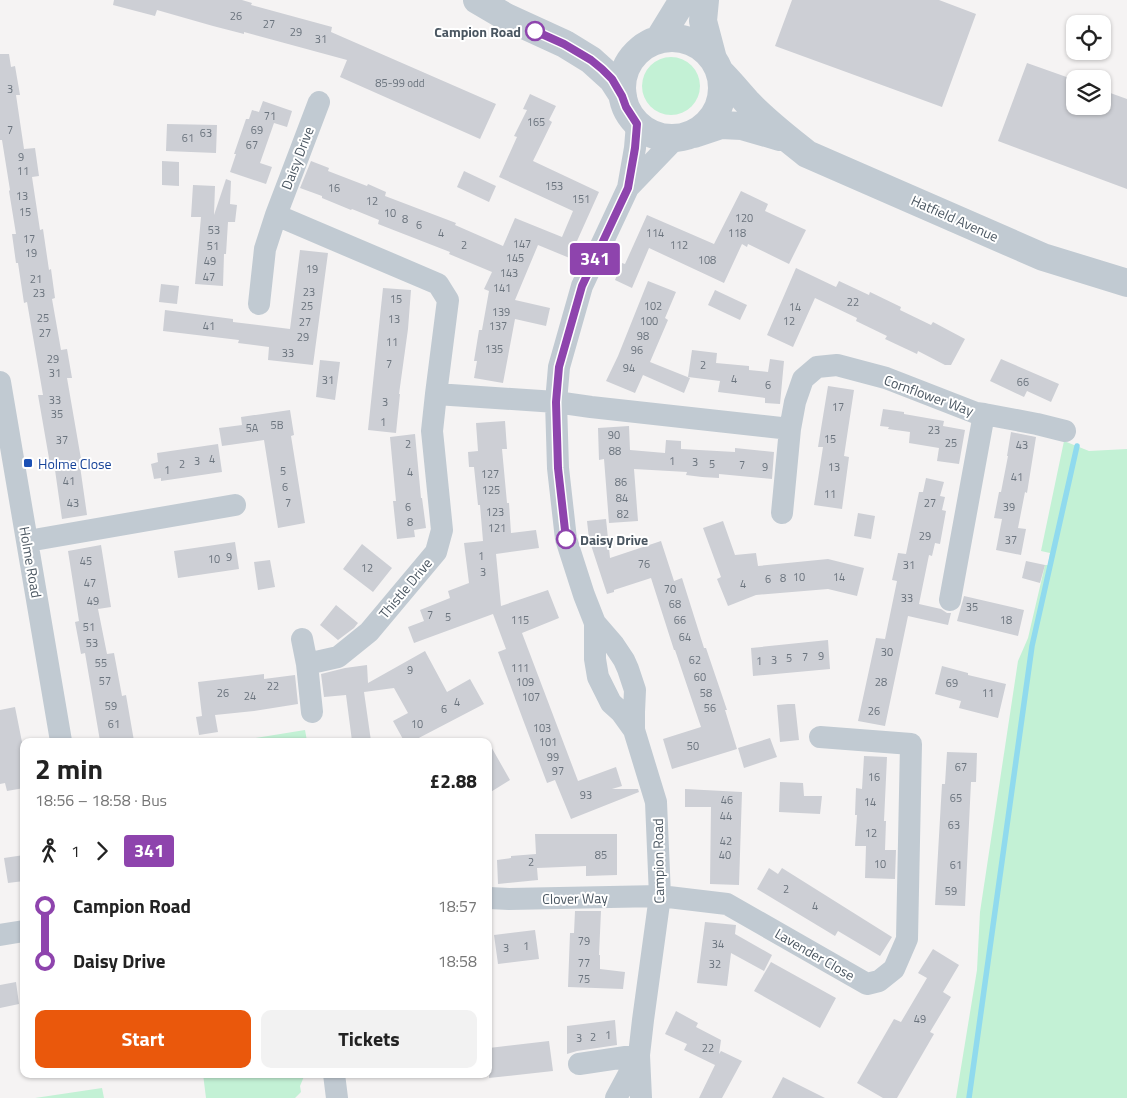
<!DOCTYPE html>
<meta charset="utf-8">
<style>
:root{--surface:#fff;--page:#f2f2f2;--text:#222;--muted:#767676;--accent:#ea580c}
body{margin:0;font-family:"Titillium Web",sans-serif;background:var(--page);color:var(--text);height:100vh;display:flex;flex-direction:column;font-size:19px;white-space:nowrap}
*{box-sizing:border-box;margin:0}
p{font-size:16px;color:var(--muted)}
.icon{flex:none;width:28px;height:28px;fill:none;stroke:currentColor;stroke-width:2;stroke-linecap:round;stroke-linejoin:round}
.map{position:relative;flex:1;overflow:hidden}
.details{position:absolute;left:20px;top:738px;width:472px;height:340px;display:flex;flex-direction:column;background:var(--surface);border-radius:10px;box-shadow:0 1px 4px #0004}
.details>*{flex:none}
.badge{padding:0 10px;border-radius:4px;font-size:18px;line-height:32px}
.controls{position:absolute;left:1066px;top:15px;display:grid;gap:10px}
.controls a{display:grid;place-items:center;width:45px;height:45px;border-radius:10px;background:var(--surface);box-shadow:0 1px 4px #0004;font-size:25px}
.map>.badge{position:absolute;translate:-50% -50%;box-shadow:0 0 0 2px #fff}
.legs{display:flex;align-items:center;gap:8px;height:55px;padding:0 15px;font-size:16px}
.legs p{margin-inline-start:auto}
.headline{display:flex;align-items:center;justify-content:space-between;height:85px;padding:0 15px}
h1{font-size:28px;font-weight:700;line-height:38px}
.primary-button{display:flex;gap:10px;margin-top:auto;padding:10px 15px}
.primary-button a{flex:1;height:58px;border-radius:10px;background:var(--accent);color:#fff;font-size:20px;font-weight:700;line-height:58px;text-align:center}
.primary-button a+a{background:var(--page);color:var(--text)}
ul{padding:0 15px;list-style:none}
li{display:flex;align-items:center;gap:18px;height:55px;font-size:19px}
li i{display:grid;place-items:center;width:8px;height:100%;margin:0 6px;background:currentColor}
li i::after{content:'';width:12px;height:12px;margin:-6px;border:4px solid;border-radius:50%;background:var(--surface)}
li p{margin-inline-start:auto}
li:first-child i{background:linear-gradient(#0000 50%,currentColor 0)}
li:last-child i{background:linear-gradient(currentColor 50%,#0000 0)}
.map>svg:first-child{display:block}
.green{fill:#c3f1d5}
.lines{fill:none;stroke-linecap:round;stroke-linejoin:round}
.stream{stroke:#90daee;stroke-width:5.5}
.building{fill:#cdcfd5}
.minor{stroke:#c1cad2;stroke-width:22}
.tertiary{stroke:#c1cad2;stroke-width:28}
.line-1-casing{stroke:#fff;stroke-width:11}
.line-1{stroke:#8e44ad;stroke-width:8}
.stop-1-dot{fill:#fff;stroke:#8e44ad;stroke-width:2.5}
.transit-dot{fill:#1a4fb4;stroke:#fff;stroke-width:2}
.labels{text-anchor:middle;dominant-baseline:central;stroke-width:4;stroke-linejoin:round;paint-order:stroke}
.number-label{font-size:11px;fill:#6b747e}
.stop-label{font-size:14px;font-weight:bold;fill:#4a5661;stroke:#fff;text-anchor:end}
.street-label{font-size:14px;fill:#4a5661;stroke:#fff}
.transit-label{font-size:14px;fill:#164399;stroke:#fff;text-anchor:start}
</style>
<div class="map">
<svg width="1127" height="1098" viewBox="0 0 1127 1098">
<rect width="100%" height="100%" fill="#f5f3f3"/>
<path class="green" d="M642 86a29 29 0 1 1 58 0a29 29 0 1 1-58 0Z
M1064,441L1089,451L1127,449V1098H956L977,970L980,912L1018,661L1028,638L1045,565H1048L1050,553L1041,551Z
M305,730L307,741H238Z
M203,1074H305L300,1086L301,1092L295,1098H206Z
M102,1088L104,1098H35Z"/>
<g class="lines">
<path class="stream" d="M969,1098L1032,646L1077,446"/>
</g>
<path class="building" d="M114,0H242L252,3L251,5L332,27L331,32L496,104L480,139L340,77L347,60L244,32V34L213,26L157,10L155,16L113,5Z
M792,0H939L976,14L942,107L775,46Z
M0,54H9L11,67L15,66L20,95H16L24,149L35,148L39,176L32,177L40,230L43,229L49,270L51,269L55,298L52,299L61,350L67,349L72,378H67L81,459H79L87,515L62,519L54,463L50,464L38,395H43L27,302L24,303L18,263H16L12,234H16L9,191L10,190L2,140H0Z
M1027,63L1075,80V106H1102V90L1127,99V189L998,141Z
M530,94L556,106L549,120L552,122L533,161L599,192L577,241L580,243L572,259L538,245L515,300L550,308L546,326L515,319L503,383L474,378L477,361H474L479,330H482L489,291L484,289L492,272L449,254L450,252L378,224L379,220L352,209L351,210L322,198V196L300,188L311,161L329,168L328,171L367,186L368,184L386,192L385,196L456,223L455,225L503,246L515,218L562,237L573,211L499,177L517,137L514,136L527,110L523,109Z
M263,101L292,111L287,127L274,123L260,163L272,167L266,184L230,172L236,154H234L246,119H249L252,110L259,112Z
M167,124L217,125L216,153L166,151Z
M162,161L179,162V186L162,185Z
M464,171L496,186L489,202L457,187Z
M226,179L231,181L230,204L237,205L235,222H228L226,254H224L223,286L195,284L201,217H191L193,185L215,186L214,215Z
M741,191L768,204L765,211L806,230L789,264L748,244L747,247L742,244L724,283L649,248L632,288L615,280L622,263L625,264L647,215L714,244Z
M300,250L328,253L313,365L268,360L269,347L238,343L239,340L163,331L165,310L233,319V322L290,329Z
M796,268L836,287L839,281L869,295L870,292L901,307L900,310L931,325L933,322L965,339L951,365H945L918,351L917,354L885,339L887,336L856,321L857,318L815,298L793,347L767,335Z
M648,281L676,292L665,318L668,320L650,362L690,378L684,393L643,375L635,393L606,381L618,356Z
M161,284L179,286L177,304L159,302Z
M383,288L411,290L408,329L399,394H400L396,433L368,430Z
M715,290L747,305L740,320L708,305Z
M692,350L717,353L716,363L749,366V370L768,372L770,359L784,361L780,404L765,403V398L718,392L720,381L688,377Z
M1001,359L1059,384L1051,402L1027,391L1024,397L990,381Z
M320,360L340,362L335,400L316,397Z
M828,386L854,390L844,456L849,457L842,509L814,505L823,447H818Z
M883,409L904,412V414L944,421L943,426L965,430L959,464L937,461L939,448L909,443L910,432L888,429L889,427L880,426Z
M290,410L294,435L291,436L305,523L278,528L264,440L222,446L219,428L242,425L241,417Z
M505,421L507,449H502L507,503H509L511,533L536,530L539,548L496,554L501,606L548,590L559,618L522,633L578,781L616,767L622,786L612,789H638L639,792L571,819L555,780L547,783L522,717L498,652L506,649L493,614L414,643L408,627L424,621L420,610L450,598L448,591L469,583L464,543L483,541L480,505H478L474,467H469L468,452L478,451L476,423Z
M629,426L630,450L665,453L666,440L681,441V449L735,452V448L774,452L772,479L719,474V478L702,477L686,475L687,472L634,469L638,521L609,523L604,459L599,460L598,428Z
M1011,432L1036,437L1027,493L1025,492L1018,528L1026,529L1021,555L996,550L1002,519L994,518L999,492H1001L1008,456H1007Z
M415,434L421,498H422L426,528L414,530L415,537L397,539L393,501H396L390,437Z
M218,444L222,472L161,481V478L154,479L151,464L158,462L157,453Z
M926,478L944,482L940,496L945,497L942,510L946,511L940,544L935,543L932,556L929,555L919,604L941,609L947,613H951L948,625L908,616L885,726L858,721L876,638L885,639L897,581L892,580L898,553L906,554L919,492H923Z
M858,513L875,516L871,539L854,536Z
M606,519L610,558L661,541L674,581L682,578L704,648H706L727,710H725L737,749L672,769L663,739L701,727L675,650H674L651,578L614,590V592L607,594L589,539L587,521Z
M723,521L735,555L756,553L758,566L828,559L864,568L857,596L828,589L756,595L728,606L717,579L721,577L703,528Z
M235,542L239,569L178,578L174,551Z
M362,544L392,568L373,592L343,569Z
M101,545L111,607L98,609L107,654L114,653L122,696L126,695L134,741H100L85,653L81,654L75,622L79,621L68,551Z
M270,560L275,587L258,590L254,562Z
M1026,561L1045,565L1040,583L1022,578Z
M964,596L1024,610L1018,636L957,621Z
M336,605L358,623L354,628L338,640L320,625Z
M828,640L830,669L753,676L751,648Z
M425,651L447,692L470,679L484,704L413,741H404L393,721L408,713L394,688L364,692L371,741H352L346,695L324,697L321,674L345,668L367,665L368,683Z
M942,666L968,673V675L1006,684L998,718L959,708L961,701L935,694Z
M264,674V679L295,675L298,704L254,711L215,715L218,732L199,735L196,717L202,716L198,682Z
M788,704H795L799,740L780,742L777,705Z
M15,707L24,752V788L7,791L5,783L0,784V710Z
M770,738L777,757L744,768L738,748Z
M489,743L510,780L489,793Z
M947,752L977,753L976,782H971L965,906L935,905L942,784H945Z
M864,756L887,757L884,821H886L885,850H896L895,879L865,878L866,846H855L857,815H855L856,788L862,789Z
M780,782L803,783L804,796H822L820,814L779,812Z
M685,789L742,792L739,885L710,884L711,807H685Z
M535,834H617V875L586,876V866L537,868L538,880L498,884L497,860L511,858V856L536,854Z
M24,855V881L8,883L4,858Z
M769,868L778,874L782,868L892,937L880,956L838,931L835,936L757,889Z
M575,911H601L599,955H600V969L625,972L623,989L568,987L570,933H574Z
M705,922L736,925L735,934L772,955L764,971L731,953L727,986L697,983Z
M535,930L539,959L498,964L494,935Z
M933,949L959,965L943,992L951,997L930,1032L934,1034L897,1098H883L857,1083L894,1019L901,1022L927,978L918,973Z
M771,962L836,998L820,1028L754,991Z
M16,982L19,1004L0,1008V985Z
M676,1011L698,1023L696,1027L721,1040L719,1054L721,1051L742,1061L722,1098H699L715,1065L684,1050L687,1044L665,1034Z
M615,1020L617,1045L577,1051L567,1054V1026Z
M549,1041L553,1071L489,1078V1048Z
M783,1077L825,1098H772Z"/>
<g class="lines">
<path class="minor" d="M319,102L276,215L438,284L448,300L436,394L556,402L591,407L790,429L795,402L803,379L817,367L837,365L886,378L976,413L984,414L950,600
M637,124L635,148L628,188L582,286L559,367L556,402L558,468L566,539L584,595L595,623L614,645L624,660L628,669L635,690L634,712V730L656,802L660,896L643,1020L639,1055L641,1098
M628,188L676,138
M259,304L265,249L276,215
M0,382L61,741
M984,414L1037,424L1065,431
M782,513L790,429
M28,541L235,505
M595,623V659L598,677L611,703L621,712L634,730
M302,639L307,664
M312,712L307,664L338,657L369,632L436,552L442,530L432,431L436,394
M489,898L509,899L660,896L727,904L867,984L879,981L894,969L907,939L911,744L820,737
M0,935L24,931
M579,1064L639,1055
M334,1074L337,1098
M616,1098L638,1057"/>
<path class="tertiary" d="M477,0L506,17L565,44L591,60L612,79L623,96
M705,0L703,21L713,59
M622 88a50 50 0 1 1 100 0a50 50 0 1 1-100 0Z
M659,39L683,0
M720,72C730,82 739,93 748,103C766,122 787,138 807,154L1043,257L1127,283
M694,134L721,125L742,126L780,137"/>
</g>
<g class="lines">
<g class="line-1-casing">
<path id="line-1" d="M535,31L564,44L591,60L602,69L612,79L622,96L626,107L637,124L635,148L628,188L582,286L559,367L556,402L558,468L566,539"/>
</g>
<use href="#line-1" class="line-1"/>
</g>
<g class="stop-1-dot">
<circle cx="535" cy="31" r="9"/>
<circle cx="566" cy="539" r="9"/>
</g>
<rect class="transit-dot" x="23" y="458" width="10" height="10" rx="2.5"/>
<g class="labels">
<g class="number-label">
<text x="236" y="16">26</text>
<text x="269" y="24">27</text>
<text x="296" y="32">29</text>
<text x="321" y="39">31</text>
<text x="400" y="83">85-99 odd</text>
<text x="10" y="89">3</text>
<text x="270" y="116">71</text>
<text x="536" y="122">165</text>
<text x="10" y="130">7</text>
<text x="257" y="130">69</text>
<text x="206" y="133">63</text>
<text x="188" y="138">61</text>
<text x="252" y="145">67</text>
<text x="21" y="157">9</text>
<text x="23" y="171">11</text>
<text x="554" y="186">153</text>
<text x="334" y="188">16</text>
<text x="22" y="196">13</text>
<text x="581" y="199">151</text>
<text x="372" y="201">12</text>
<text x="25" y="212">15</text>
<text x="390" y="213">10</text>
<text x="744" y="218">120</text>
<text x="405" y="219">8</text>
<text x="419" y="225">6</text>
<text x="214" y="230">53</text>
<text x="441" y="233">4</text>
<text x="655" y="233">114</text>
<text x="737" y="233">118</text>
<text x="29" y="239">17</text>
<text x="522" y="244">147</text>
<text x="464" y="245">2</text>
<text x="679" y="245">112</text>
<text x="213" y="246">51</text>
<text x="31" y="253">19</text>
<text x="515" y="258">145</text>
<text x="707" y="260">108</text>
<text x="210" y="261">49</text>
<text x="312" y="269">19</text>
<text x="509" y="273">143</text>
<text x="209" y="277">47</text>
<text x="36" y="279">21</text>
<text x="502" y="288">141</text>
<text x="309" y="292">23</text>
<text x="39" y="293">23</text>
<text x="396" y="299">15</text>
<text x="853" y="302">22</text>
<text x="307" y="306">25</text>
<text x="653" y="306">102</text>
<text x="795" y="307">14</text>
<text x="501" y="312">139</text>
<text x="43" y="318">25</text>
<text x="394" y="319">13</text>
<text x="649" y="321">100</text>
<text x="789" y="321">12</text>
<text x="305" y="322">27</text>
<text x="209" y="326">41</text>
<text x="498" y="326">137</text>
<text x="45" y="333">27</text>
<text x="643" y="336">98</text>
<text x="303" y="337">29</text>
<text x="392" y="342">11</text>
<text x="494" y="349">135</text>
<text x="637" y="350">96</text>
<text x="288" y="353">33</text>
<text x="53" y="359">29</text>
<text x="389" y="364">7</text>
<text x="703" y="365">2</text>
<text x="629" y="368">94</text>
<text x="55" y="373">31</text>
<text x="734" y="379">4</text>
<text x="328" y="380">31</text>
<text x="1023" y="382">66</text>
<text x="768" y="385">6</text>
<text x="55" y="400">33</text>
<text x="385" y="402">3</text>
<text x="838" y="407">17</text>
<text x="57" y="414">35</text>
<text x="383" y="422">1</text>
<text x="277" y="425">5B</text>
<text x="252" y="428">5A</text>
<text x="934" y="430">23</text>
<text x="614" y="435">90</text>
<text x="830" y="439">15</text>
<text x="62" y="440">37</text>
<text x="951" y="443">25</text>
<text x="408" y="444">2</text>
<text x="1022" y="445">43</text>
<text x="615" y="451">88</text>
<text x="212" y="459">4</text>
<text x="197" y="461">3</text>
<text x="672" y="461">1</text>
<text x="695" y="462">3</text>
<text x="182" y="464">2</text>
<text x="712" y="464">5</text>
<text x="742" y="465">7</text>
<text x="765" y="467">9</text>
<text x="834" y="467">13</text>
<text x="167" y="470">1</text>
<text x="283" y="471">5</text>
<text x="410" y="472">4</text>
<text x="490" y="474">127</text>
<text x="1017" y="477">41</text>
<text x="69" y="481">41</text>
<text x="621" y="482">86</text>
<text x="285" y="487">6</text>
<text x="491" y="490">125</text>
<text x="830" y="494">11</text>
<text x="622" y="498">84</text>
<text x="73" y="503">43</text>
<text x="288" y="503">7</text>
<text x="930" y="503">27</text>
<text x="408" y="507">6</text>
<text x="1009" y="507">39</text>
<text x="495" y="512">123</text>
<text x="623" y="514">82</text>
<text x="410" y="522">8</text>
<text x="497" y="528">121</text>
<text x="925" y="536">29</text>
<text x="1011" y="540">37</text>
<text x="481" y="556">1</text>
<text x="229" y="557">9</text>
<text x="214" y="559">10</text>
<text x="86" y="561">45</text>
<text x="644" y="564">76</text>
<text x="909" y="565">31</text>
<text x="367" y="568">12</text>
<text x="483" y="572">3</text>
<text x="799" y="577">10</text>
<text x="839" y="577">14</text>
<text x="783" y="578">8</text>
<text x="768" y="579">6</text>
<text x="90" y="583">47</text>
<text x="743" y="584">4</text>
<text x="670" y="589">70</text>
<text x="907" y="598">33</text>
<text x="93" y="601">49</text>
<text x="675" y="604">68</text>
<text x="972" y="607">35</text>
<text x="430" y="615">7</text>
<text x="448" y="617">5</text>
<text x="520" y="620">115</text>
<text x="680" y="620">66</text>
<text x="1006" y="620">18</text>
<text x="89" y="627">51</text>
<text x="685" y="637">64</text>
<text x="92" y="643">53</text>
<text x="887" y="652">30</text>
<text x="821" y="656">9</text>
<text x="805" y="657">7</text>
<text x="789" y="658">5</text>
<text x="695" y="660">62</text>
<text x="774" y="660">3</text>
<text x="759" y="661">1</text>
<text x="101" y="663">55</text>
<text x="520" y="668">111</text>
<text x="410" y="670">9</text>
<text x="700" y="677">60</text>
<text x="105" y="681">57</text>
<text x="525" y="682">109</text>
<text x="881" y="682">28</text>
<text x="952" y="683">69</text>
<text x="273" y="686">22</text>
<text x="223" y="693">26</text>
<text x="706" y="693">58</text>
<text x="988" y="693">11</text>
<text x="250" y="696">24</text>
<text x="531" y="697">107</text>
<text x="457" y="702">4</text>
<text x="111" y="706">59</text>
<text x="710" y="708">56</text>
<text x="444" y="709">6</text>
<text x="874" y="711">26</text>
<text x="114" y="724">61</text>
<text x="417" y="724">10</text>
<text x="542" y="728">103</text>
<text x="548" y="742">101</text>
<text x="693" y="746">50</text>
<text x="553" y="757">99</text>
<text x="961" y="767">67</text>
<text x="558" y="771">97</text>
<text x="874" y="777">16</text>
<text x="586" y="795">93</text>
<text x="956" y="798">65</text>
<text x="727" y="800">46</text>
<text x="870" y="802">14</text>
<text x="726" y="816">44</text>
<text x="954" y="825">63</text>
<text x="871" y="833">12</text>
<text x="726" y="841">42</text>
<text x="601" y="855">85</text>
<text x="725" y="855">40</text>
<text x="531" y="862">2</text>
<text x="880" y="864">10</text>
<text x="956" y="865">61</text>
<text x="786" y="889">2</text>
<text x="951" y="891">59</text>
<text x="815" y="906">4</text>
<text x="584" y="941">79</text>
<text x="718" y="944">34</text>
<text x="526" y="946">1</text>
<text x="506" y="948">3</text>
<text x="584" y="963">77</text>
<text x="715" y="964">32</text>
<text x="584" y="979">75</text>
<text x="920" y="1019">49</text>
<text x="608" y="1035">1</text>
<text x="593" y="1037">2</text>
<text x="579" y="1038">3</text>
<text x="708" y="1048">22</text>
</g>
<g class="stop-label">
<text x="521" y="31">Campion Road</text>
<text x="580" y="539" text-anchor="start">Daisy Drive</text>
</g>
<g class="street-label">
<text transform="translate(297 158) rotate(-69)">Daisy Drive</text>
<text transform="translate(955 218) rotate(24)">Hatfield Avenue</text>
<text transform="translate(929 395) rotate(20)">Cornflower Way</text>
<text transform="translate(31 562) rotate(80)">Holme Road</text>
<text transform="translate(405 588) rotate(-50)">Thistle Drive</text>
<text transform="translate(658 861) rotate(-91)">Campion Road</text>
<text transform="translate(575 898) rotate(-1)">Clover Way</text>
<text transform="translate(815 954) rotate(30)">Lavender Close</text>
</g>
<g class="transit-label">
<text x="38" y="463">Holme Close</text>
</g>
</g>
</svg>
<div class="controls">
<a><svg class="icon" aria-label="locate" viewBox="0 0 24 24"><circle cx="12" cy="12" r="6"/><path d="M12 2v4M12 18v4M2 12h4M18 12h4"/></svg></a>
<a><svg class="icon" aria-label="layers" viewBox="0 0 24 24"><path d="M12 4l9 5-9 5-9-5zM3 14l9 5 9-5"/></svg></a>
</div>
<b class="badge" style="left:595px;top:259px;background:#8e44ad;color:#fff">341</b>
<section class="details">
<div class="headline"><div><h1>2 min</h1><p>18:56 – 18:58 · Bus</p></div><b>£2.88</b></div>
<div class="legs"><svg class="icon" aria-label="walk" viewBox="0 0 24 24"><circle cx="13" cy="4" r="2"/><path d="M13 8l-2 6 4 7M11 14l-3 7M7 12l3-4h3l4 4"/></svg>1<svg class="icon" aria-label="forward" viewBox="0 0 24 24"><path d="M9 5l7 7-7 7"/></svg><b class="badge" style="background:#8e44ad;color:#fff">341</b></div>
<ul>
<li><i style="color:#8e44ad"></i><b>Campion Road</b><p>18:57</p></li>
<li><i style="color:#8e44ad"></i><b>Daisy Drive</b><p>18:58</p></li>
</ul>
<div class="primary-button"><a>Start</a><a>Tickets</a></div>
</section>
</div>
